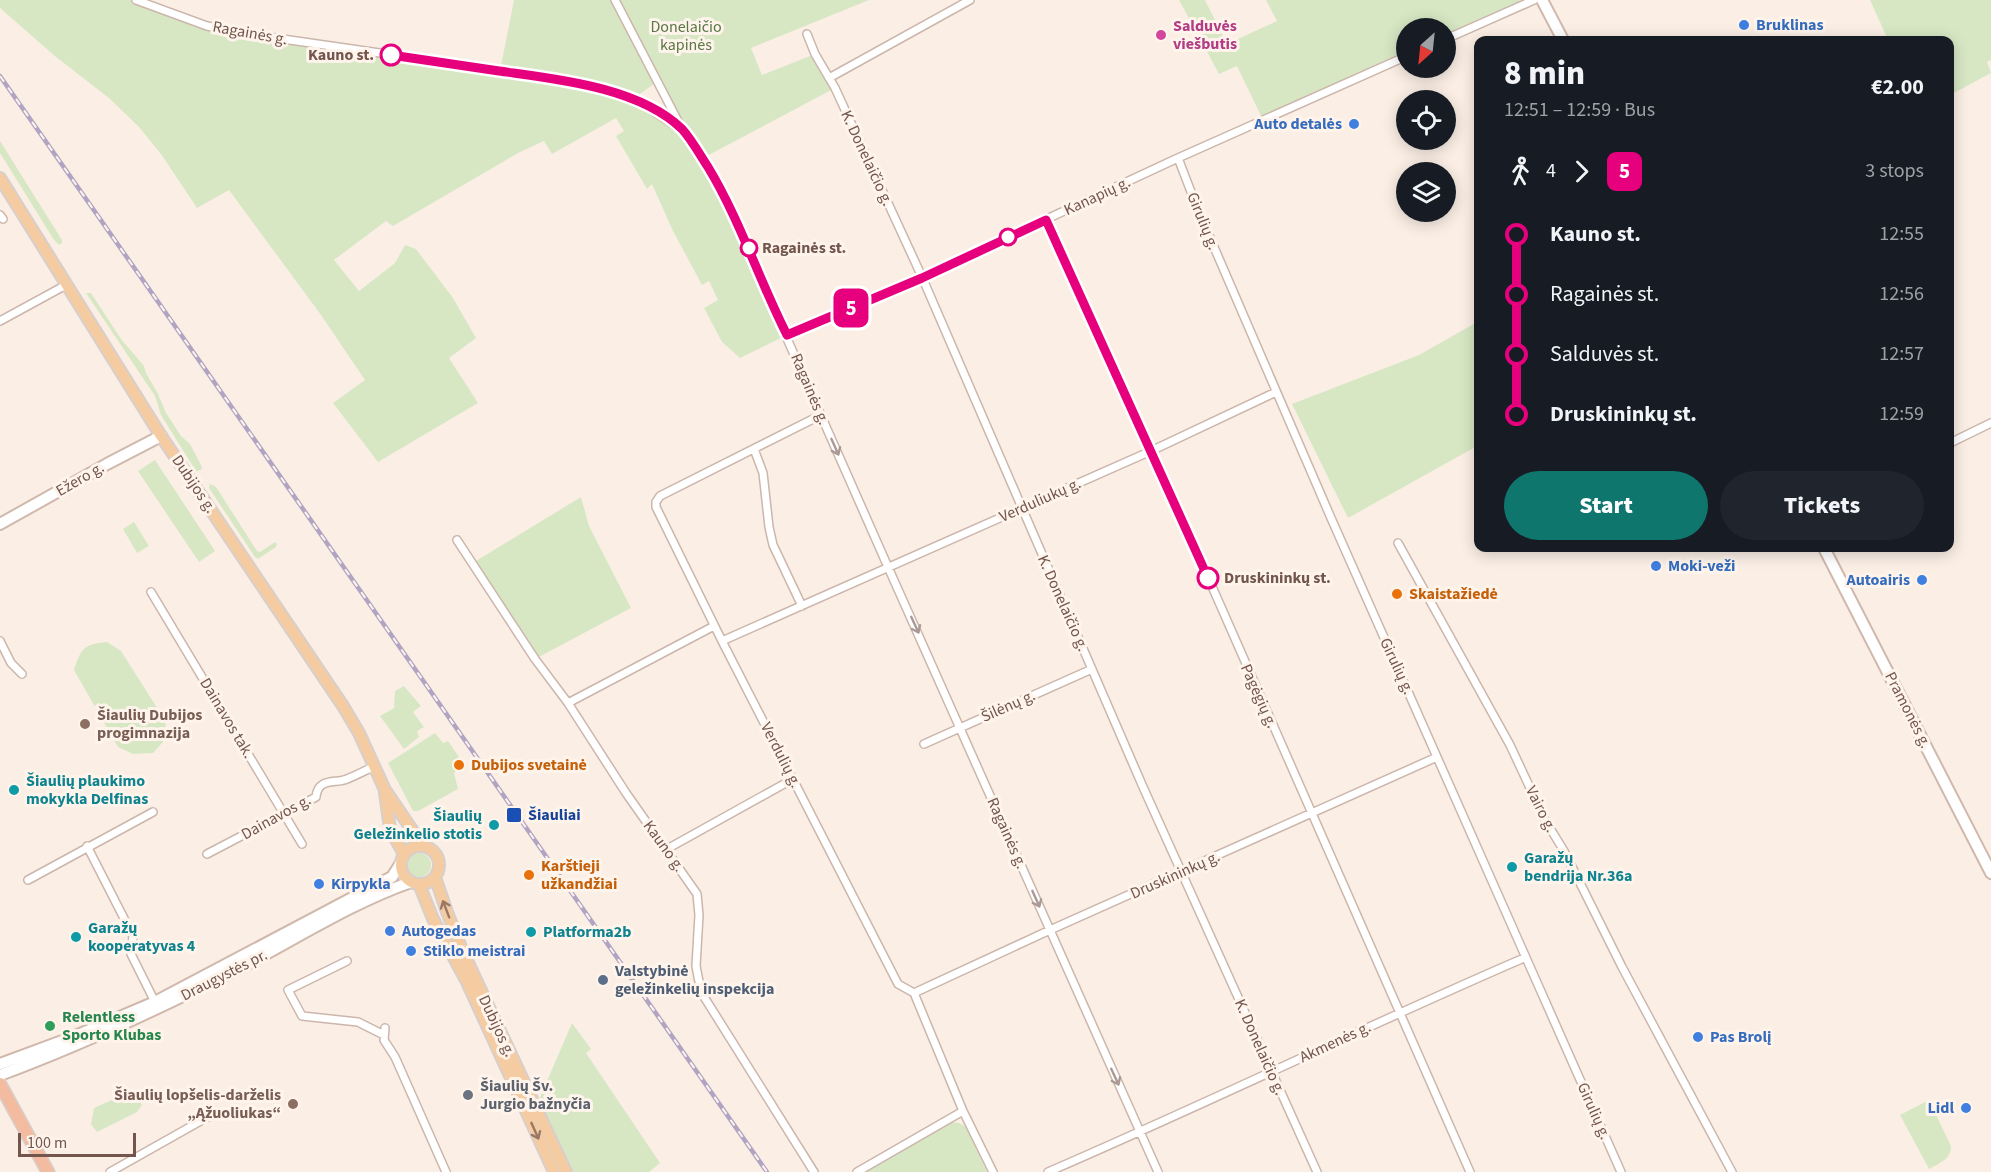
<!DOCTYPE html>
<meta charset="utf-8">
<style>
:root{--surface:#171b24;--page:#20242c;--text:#f1f3f6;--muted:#9ea1a6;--accent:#0f766e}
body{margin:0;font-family:"Source Sans 3",sans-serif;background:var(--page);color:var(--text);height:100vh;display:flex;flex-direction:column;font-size:22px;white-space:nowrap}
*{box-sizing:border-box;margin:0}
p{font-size:20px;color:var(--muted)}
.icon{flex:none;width:33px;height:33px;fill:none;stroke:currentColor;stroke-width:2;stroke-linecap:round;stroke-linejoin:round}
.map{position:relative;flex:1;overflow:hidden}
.side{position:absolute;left:1474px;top:36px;width:480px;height:516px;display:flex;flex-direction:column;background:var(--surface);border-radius:12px;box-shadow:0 3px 15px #0003}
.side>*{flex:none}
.badge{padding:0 12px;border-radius:9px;font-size:21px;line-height:39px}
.needle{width:39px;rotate:207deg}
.controls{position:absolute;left:1396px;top:18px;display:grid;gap:12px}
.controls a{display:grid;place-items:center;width:60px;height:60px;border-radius:50%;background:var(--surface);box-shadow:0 3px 15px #0003;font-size:30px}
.scale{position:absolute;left:18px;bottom:15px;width:118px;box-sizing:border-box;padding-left:6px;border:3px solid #72554c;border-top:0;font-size:16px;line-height:21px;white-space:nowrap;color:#72554c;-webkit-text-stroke:4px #fef4eb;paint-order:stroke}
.map>.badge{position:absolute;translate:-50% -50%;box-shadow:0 0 0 3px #fff}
.legs{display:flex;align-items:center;gap:9px;height:66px;padding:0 30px;font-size:20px}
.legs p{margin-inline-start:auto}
.head{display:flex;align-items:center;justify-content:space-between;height:102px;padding:0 30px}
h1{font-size:33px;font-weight:800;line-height:45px}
.cta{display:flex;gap:12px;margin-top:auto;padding:12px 30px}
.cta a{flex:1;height:69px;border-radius:36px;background:var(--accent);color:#fff;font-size:24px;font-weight:800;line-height:69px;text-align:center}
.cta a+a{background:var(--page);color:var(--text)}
ul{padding:0 30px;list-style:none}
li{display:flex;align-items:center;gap:21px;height:60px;font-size:22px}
li i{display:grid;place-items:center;width:9px;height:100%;margin:0 8px;background:currentColor}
li i::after{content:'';width:15px;height:15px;margin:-8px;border:4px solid;border-radius:50%;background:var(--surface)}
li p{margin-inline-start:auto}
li:first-child i{background:linear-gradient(#0000 50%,currentColor 0)}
li:last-child i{background:linear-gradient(currentColor 50%,#0000 0)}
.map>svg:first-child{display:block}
.green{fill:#d7e7c4;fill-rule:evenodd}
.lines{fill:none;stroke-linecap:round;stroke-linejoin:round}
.minor-casing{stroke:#ccb6ac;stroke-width:10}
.secondary-casing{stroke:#d0b8ac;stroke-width:14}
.primary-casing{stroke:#d8cfcd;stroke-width:14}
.trunk-casing{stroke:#d8cfcd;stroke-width:15}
.minor{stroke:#fff;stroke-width:7}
.secondary{stroke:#fff;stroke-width:10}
.primary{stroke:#f5cca1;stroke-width:10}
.trunk{stroke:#f3bca0;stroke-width:12}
.rail-casing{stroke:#b1a4c3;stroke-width:4.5}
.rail{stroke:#fef4eb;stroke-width:2;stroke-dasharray:7;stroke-linecap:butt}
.oneway{stroke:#aa9994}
.oneway2{stroke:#997966}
.line-1-casing{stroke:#fff;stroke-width:14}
.line-1{stroke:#e6007e;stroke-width:9}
.shop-dot{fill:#3f7fe0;stroke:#fef4eb;stroke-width:2}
.hotel-dot{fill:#d1479c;stroke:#fef4eb;stroke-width:2}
.stop-1-dot{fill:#fff;stroke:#e6007e;stroke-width:3}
.food-dot{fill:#e8710a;stroke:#fef4eb;stroke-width:2}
.education-dot{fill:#8d6e63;stroke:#fef4eb;stroke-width:2}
.culture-dot{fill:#0f9aa8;stroke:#fef4eb;stroke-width:2}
.transit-dot{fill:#1a4fb4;stroke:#fef4eb;stroke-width:2}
.service-dot{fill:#5c6f8a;stroke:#fef4eb;stroke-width:2}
.leisure-dot{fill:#2e9e5b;stroke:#fef4eb;stroke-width:2}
.worship-dot{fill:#6b7280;stroke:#fef4eb;stroke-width:2}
.labels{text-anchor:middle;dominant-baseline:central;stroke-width:6;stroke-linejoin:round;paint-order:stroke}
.shop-label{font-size:16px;font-weight:bold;fill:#366cbe;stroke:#fef4eb;text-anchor:start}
.hotel-label{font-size:16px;font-weight:bold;fill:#b23c85;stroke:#fef4eb;text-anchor:start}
.park-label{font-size:16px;fill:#5a7744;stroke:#fef4eb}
.street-label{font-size:16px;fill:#72554c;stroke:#fef4eb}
.stop-label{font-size:16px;font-weight:bold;fill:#72554c;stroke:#fef4eb;text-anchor:start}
.food-label{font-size:16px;font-weight:bold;fill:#c56008;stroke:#fef4eb;text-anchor:start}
.education-label{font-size:16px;font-weight:bold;fill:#785e54;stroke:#fef4eb;text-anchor:start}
.culture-label{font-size:16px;font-weight:bold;fill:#0d838f;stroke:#fef4eb;text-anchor:start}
.transit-label{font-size:16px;font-weight:bold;fill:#164399;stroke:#fef4eb;text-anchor:start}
.service-label{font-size:16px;font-weight:bold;fill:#4e5e75;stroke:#fef4eb;text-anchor:start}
.leisure-label{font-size:16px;font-weight:bold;fill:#27864d;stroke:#fef4eb;text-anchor:start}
.worship-label{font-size:16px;font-weight:bold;fill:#5b616d;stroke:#fef4eb;text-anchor:start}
</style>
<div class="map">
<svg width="1991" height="1172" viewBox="0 0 1991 1172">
<rect width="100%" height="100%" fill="#fbefe5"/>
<path class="green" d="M0,0H136L207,26L500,71L514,0H869L751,48L762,75L815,54L835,88L703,158L720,188L787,335L740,358L722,342L704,308L718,300L709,281L702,285L672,229L652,184L647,189L616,136L624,131L616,118L552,154L544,141L520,152L393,226L386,221L334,260L359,291L395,263L405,245L416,249L453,298L476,338L449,358L478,403L378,462L333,403L365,380L321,315L229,190L197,208L161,154L139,127L109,98L56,57L0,8ZM657,82L681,129L634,98Z
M1179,0H1205L1227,44L1277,21L1266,0H1525L1526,3L1446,39V28H1407V56L1263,120L1237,66L1219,74Z
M1870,0H1991V60L1987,62L1991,73L1950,95V40H1888Z
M0,141L62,240V243L59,245L54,240L0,153Z
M86,293H91L121,339L144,366L146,373L158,394L166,413L181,436L190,444L202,467L201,470L196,471L161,415L155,396Z
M1479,321V445L1348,518L1292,404L1419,355Z
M155,460L215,551L199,562L138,471Z
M210,484L216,487L257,551L260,552L275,542L277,544L276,547L258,559L255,557L209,488Z
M581,497L589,526L631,608L535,659L471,564Z
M134,522L149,546L137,553L123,529Z
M107,642L121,651L166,722L163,742L153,753L133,754L118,747L74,670C81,648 84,644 107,642Z
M404,686L421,706L413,712L424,727L417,731L419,737L404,749L380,716L394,708L395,691Z
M435,733L443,743L448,741L459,757L452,761L458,769L454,773L458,789L418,811H413L388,763Z
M407 865a12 12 0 1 1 24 0a12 12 0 1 1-24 0Z
M572,1023L591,1049L586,1053L660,1163L649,1172H572L538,1102Z
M123,1095L138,1099L142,1105L137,1112L97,1132L91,1124L94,1108Z
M1929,1100L1951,1146C1951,1159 1940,1163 1929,1169L1900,1115Z
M951,1122L959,1123L966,1127L987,1172H862Z"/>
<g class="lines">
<g class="minor-casing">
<path id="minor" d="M136,0L207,26L255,35L560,79L634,98L682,130L720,188L741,229L762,282L888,567L1158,1172
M615,0L681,127
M807,34L815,54L835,88L922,277L1143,787L1317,1172
M1446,39L1534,0
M829,78L970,0
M1178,158L1198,210L1331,518L1621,1172
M0,215L3,219
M1046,220L1192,541L1470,1172
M0,321L66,285
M787,335L922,277L1178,158L1407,56
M821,415L660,496L656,502V507L722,641L898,984L914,993L963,1111L993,1172
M1950,443L1991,423
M754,449L763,473L769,527L773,545L802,606
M457,540L535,659L568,703L626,793L697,894L699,915L696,966L701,992L814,1172
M1398,543L1510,745L1545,820L1564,851L1622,967L1732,1172
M151,592L302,844
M0,641L11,663L22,674
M722,641L1151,451L1276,392
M568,703L714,626
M924,744L1092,669
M87,846L133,936L131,954L156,1004
M667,849L793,779
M207,854L316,797C318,777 336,784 347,779C357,775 366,770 375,766
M28,880L153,812
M347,961L288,990L302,1016L358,1022L384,1035
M914,993L1050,930L1437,757
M385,1028L384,1040L395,1057L446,1172
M110,1172L213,1114
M857,1172L963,1111
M1048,1172C1208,1103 1364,1027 1524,958"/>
</g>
<g class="secondary-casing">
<path id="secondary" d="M1542,0L1563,40
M0,524L107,464L161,436
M1824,548L1991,873
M0,1064L73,1037L155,1002L392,877L401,863
M0,1075C86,1043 167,1005 249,963C302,935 354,902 411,882"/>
</g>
<g class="primary-casing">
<path id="primary" d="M0,178L161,436L343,706L359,733L385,790L423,846
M385,793L390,829L404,854
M401 865a19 19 0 1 1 38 0a19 19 0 1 1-38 0Z
M435,877L447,912L463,952L566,1172
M419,884L433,919L467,982L554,1172"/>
</g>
<g class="trunk-casing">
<path id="trunk" d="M0,1084L48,1172"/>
</g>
<use href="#minor" class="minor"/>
<use href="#secondary" class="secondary"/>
<use href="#primary" class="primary"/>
<use href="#trunk" class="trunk"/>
<g class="rail-casing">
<path id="rail" d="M0,76L767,1172"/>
</g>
<use href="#rail" class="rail"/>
</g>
<defs><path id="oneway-shaft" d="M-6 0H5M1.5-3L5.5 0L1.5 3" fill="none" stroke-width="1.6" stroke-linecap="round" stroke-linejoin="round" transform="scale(1.5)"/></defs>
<g class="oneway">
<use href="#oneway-shaft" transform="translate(835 447) rotate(66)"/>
<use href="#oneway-shaft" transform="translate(915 625) rotate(65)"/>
<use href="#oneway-shaft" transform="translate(1036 899) rotate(66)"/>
<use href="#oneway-shaft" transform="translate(1115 1077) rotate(65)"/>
</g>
<g class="oneway2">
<use href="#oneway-shaft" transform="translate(446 909) rotate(-111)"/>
<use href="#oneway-shaft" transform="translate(535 1131) rotate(66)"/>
</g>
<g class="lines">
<g class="line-1-casing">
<path id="line-1" d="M391,55C427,60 463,66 499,71C556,79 639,87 682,129C692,140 700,155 708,167C740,220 759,280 787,335L922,278L1046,220L1208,578"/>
</g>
<use href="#line-1" class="line-1"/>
</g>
<g class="shop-dot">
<circle cx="1744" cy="25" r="6"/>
<circle cx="1354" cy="124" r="6"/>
<circle cx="1656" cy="566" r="6"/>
<circle cx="1922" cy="580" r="6"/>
<circle cx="319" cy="884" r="6"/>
<circle cx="390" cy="931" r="6"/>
<circle cx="411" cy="951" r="6"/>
<circle cx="1698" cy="1037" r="6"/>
<circle cx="1966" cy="1108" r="6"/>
</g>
<circle class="hotel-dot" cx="1161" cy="35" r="6"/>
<g class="stop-1-dot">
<circle cx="391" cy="55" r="10"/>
<circle cx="1008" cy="237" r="8"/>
<circle cx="749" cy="248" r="8"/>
<circle cx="1208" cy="578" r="10"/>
</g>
<g class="food-dot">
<circle cx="1397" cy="594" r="6"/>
<circle cx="459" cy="765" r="6"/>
<circle cx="529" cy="875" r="6"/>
</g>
<g class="education-dot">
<circle cx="85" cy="724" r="6"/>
<circle cx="293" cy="1104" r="6"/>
</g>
<g class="culture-dot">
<circle cx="14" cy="790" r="6"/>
<circle cx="494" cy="825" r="6"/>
<circle cx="1512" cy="867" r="6"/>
<circle cx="531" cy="932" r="6"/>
<circle cx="76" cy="937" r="6"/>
</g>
<rect class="transit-dot" x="506" y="807" width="16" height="16" rx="3"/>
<circle class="service-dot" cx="603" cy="980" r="6"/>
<circle class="leisure-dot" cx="50" cy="1026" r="6"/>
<circle class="worship-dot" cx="468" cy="1095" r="6"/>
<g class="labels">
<g class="shop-label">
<text x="1756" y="25">Bruklinas</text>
<text x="1342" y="124" text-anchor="end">Auto detalės</text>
<text x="1668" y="566">Moki-veži</text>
<text x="1910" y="580" text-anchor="end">Autoairis</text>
<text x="331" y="884">Kirpykla</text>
<text x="402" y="931">Autogedas</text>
<text x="423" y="951">Stiklo meistrai</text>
<text x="1710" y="1037">Pas Brolį</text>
<text x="1954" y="1108" text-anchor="end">Lidl</text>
</g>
<g class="hotel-label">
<text x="1173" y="26">Salduvės<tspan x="1173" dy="18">viešbutis</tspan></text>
</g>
<g class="park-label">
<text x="686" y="27">Donelaičio<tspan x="686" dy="18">kapinės</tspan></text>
</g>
<g class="street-label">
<text transform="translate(250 33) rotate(10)">Ragainės g.</text>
<text transform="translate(867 158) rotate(65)">K. Donelaičio g.</text>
<text transform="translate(1097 196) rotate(-25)">Kanapių g.</text>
<text transform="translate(1203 221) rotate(68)">Girulių g.</text>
<text transform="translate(810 389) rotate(67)">Ragainės g.</text>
<text transform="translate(80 479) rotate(-30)">Ežero g.</text>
<text transform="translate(194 484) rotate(56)">Dubijos g.</text>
<text transform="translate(1040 500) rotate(-24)">Verduliukų g.</text>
<text transform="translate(1063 603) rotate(66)">K. Donelaičio g.</text>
<text transform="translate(1397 666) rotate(65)">Girulių g.</text>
<text transform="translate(1259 696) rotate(66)">Pagėgių g.</text>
<text transform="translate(1008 706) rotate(-24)">Šilėnų g.</text>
<text transform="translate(1908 710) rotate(63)">Pramonės g.</text>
<text transform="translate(227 718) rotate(59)">Dainavos tak.</text>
<text transform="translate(781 755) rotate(63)">Verdulių g.</text>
<text transform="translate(1541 809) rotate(63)">Vairo g.</text>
<text transform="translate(276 817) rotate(-29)">Dainavos g.</text>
<text transform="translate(1007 833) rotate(66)">Ragainės g.</text>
<text transform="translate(664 846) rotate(54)">Kauno g.</text>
<text transform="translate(1175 875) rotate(-24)">Druskininkų g.</text>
<text transform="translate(224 975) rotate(-27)">Draugystės pr.</text>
<text transform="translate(497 1026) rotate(65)">Dubijos g.</text>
<text transform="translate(1335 1042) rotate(-25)">Akmenės g.</text>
<text transform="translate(1260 1047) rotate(66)">K. Donelaičio g.</text>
<text transform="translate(1594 1111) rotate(66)">Girulių g.</text>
</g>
<g class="stop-label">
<text x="374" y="55" text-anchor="end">Kauno st.</text>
<text x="762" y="248">Ragainės st.</text>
<text x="1224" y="578">Druskininkų st.</text>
</g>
<g class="food-label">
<text x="1409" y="594">Skaistažiedė</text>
<text x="471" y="765">Dubijos svetainė</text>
<text x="541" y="866">Karštieji<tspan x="541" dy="18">užkandžiai</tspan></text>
</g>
<g class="education-label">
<text x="97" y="715">Šiaulių Dubijos<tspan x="97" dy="18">progimnazija</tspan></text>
<text x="281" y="1095" text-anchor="end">Šiaulių lopšelis-darželis<tspan x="281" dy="18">„Ąžuoliukas“</tspan></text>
</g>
<g class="culture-label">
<text x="26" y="781">Šiaulių plaukimo<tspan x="26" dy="18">mokykla Delfinas</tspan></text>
<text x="482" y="816" text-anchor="end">Šiaulių<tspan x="482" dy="18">Geležinkelio stotis</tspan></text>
<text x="1524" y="858">Garažų<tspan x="1524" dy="18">bendrija Nr.36a</tspan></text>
<text x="88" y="928">Garažų<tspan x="88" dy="18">kooperatyvas 4</tspan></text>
<text x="543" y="932">Platforma2b</text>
</g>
<g class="transit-label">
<text x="528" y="815">Šiauliai</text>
</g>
<g class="service-label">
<text x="615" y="971">Valstybinė<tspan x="615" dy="18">geležinkelių inspekcija</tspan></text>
</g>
<g class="leisure-label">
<text x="62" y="1017">Relentless<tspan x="62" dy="18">Sporto Klubas</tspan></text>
</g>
<g class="worship-label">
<text x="480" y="1086">Šiaulių Šv.<tspan x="480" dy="18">Jurgio bažnyčia</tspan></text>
</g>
</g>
</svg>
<div class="controls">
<a><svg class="needle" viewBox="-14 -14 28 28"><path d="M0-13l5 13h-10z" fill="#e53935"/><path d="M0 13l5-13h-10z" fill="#9ea1a6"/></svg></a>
<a><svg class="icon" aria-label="locate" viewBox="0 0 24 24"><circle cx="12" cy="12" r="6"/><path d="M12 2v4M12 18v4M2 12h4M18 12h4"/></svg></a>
<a><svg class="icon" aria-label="layers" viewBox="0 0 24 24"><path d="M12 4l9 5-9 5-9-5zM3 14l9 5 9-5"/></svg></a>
</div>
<div class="scale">100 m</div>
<b class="badge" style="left:851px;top:308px;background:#e6007e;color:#fff">5</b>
<section class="side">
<div class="head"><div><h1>8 min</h1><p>12:51 – 12:59 · Bus</p></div><b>€2.00</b></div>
<div class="legs"><svg class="icon" aria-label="walk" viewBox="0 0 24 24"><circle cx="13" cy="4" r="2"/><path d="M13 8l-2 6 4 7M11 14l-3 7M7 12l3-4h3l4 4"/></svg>4<svg class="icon" aria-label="forward" viewBox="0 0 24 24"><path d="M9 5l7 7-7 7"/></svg><b class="badge" style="background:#e6007e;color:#fff">5</b><p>3 stops</p></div>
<ul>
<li><i style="color:#e6007e"></i><b>Kauno st.</b><p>12:55</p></li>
<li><i style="color:#e6007e"></i><span>Ragainės st.</span><p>12:56</p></li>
<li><i style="color:#e6007e"></i><span>Salduvės st.</span><p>12:57</p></li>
<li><i style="color:#e6007e"></i><b>Druskininkų st.</b><p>12:59</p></li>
</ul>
<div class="cta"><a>Start</a><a>Tickets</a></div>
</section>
</div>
